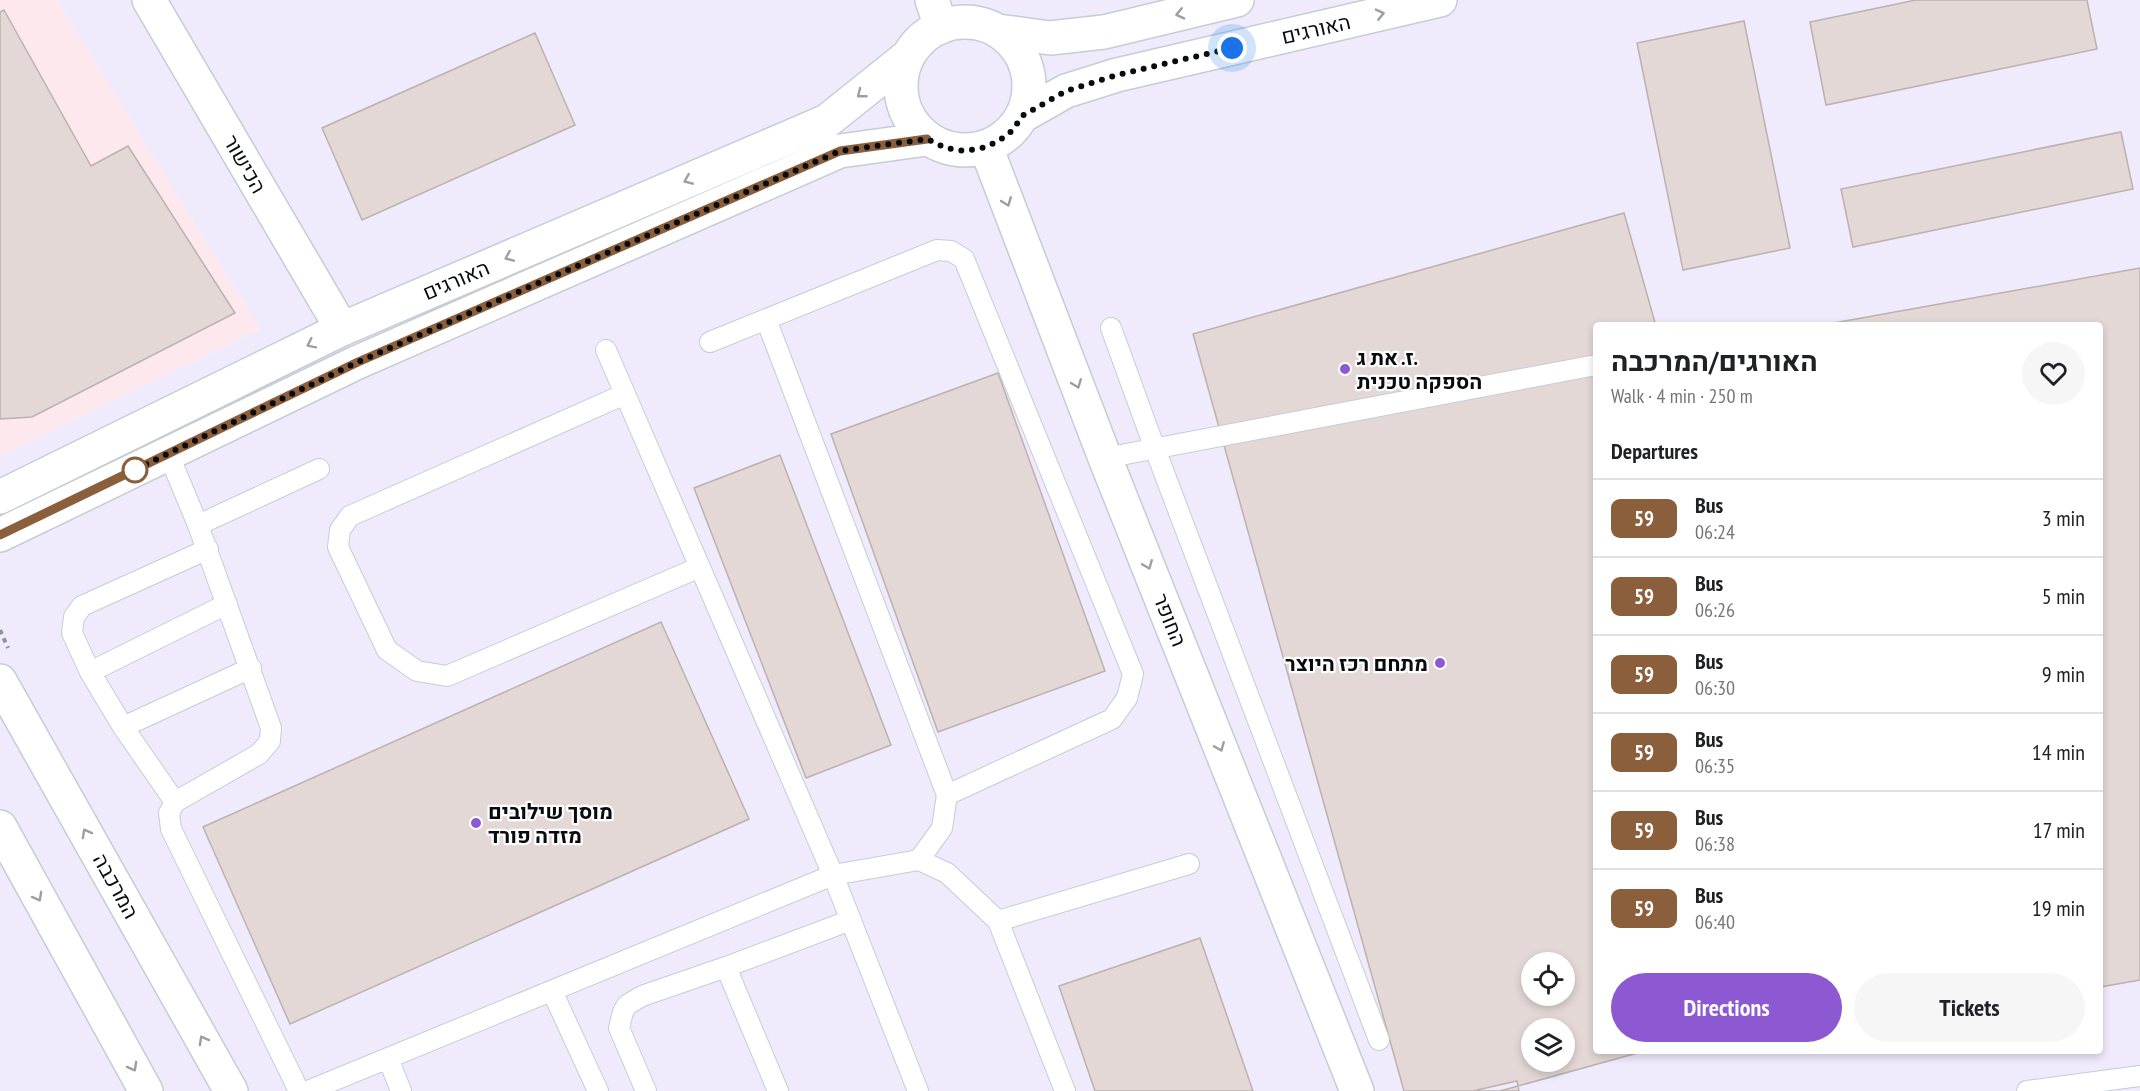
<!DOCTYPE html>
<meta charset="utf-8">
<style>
:root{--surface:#fff;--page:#f6f6f6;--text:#202124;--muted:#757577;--line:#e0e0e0;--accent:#8c59d2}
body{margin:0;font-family:"PT Sans Narrow",Heebo,sans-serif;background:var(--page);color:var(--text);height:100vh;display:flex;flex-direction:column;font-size:22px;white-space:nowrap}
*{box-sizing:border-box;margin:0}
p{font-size:20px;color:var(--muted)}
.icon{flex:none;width:33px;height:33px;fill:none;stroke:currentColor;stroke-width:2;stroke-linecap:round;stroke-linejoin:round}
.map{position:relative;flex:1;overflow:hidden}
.side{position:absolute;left:1593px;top:322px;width:510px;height:732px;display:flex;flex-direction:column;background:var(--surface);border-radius:6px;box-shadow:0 3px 9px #0003}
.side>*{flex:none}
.badge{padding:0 12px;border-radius:9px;font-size:21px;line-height:39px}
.controls{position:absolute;left:1521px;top:952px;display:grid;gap:12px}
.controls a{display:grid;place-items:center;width:54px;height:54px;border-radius:50%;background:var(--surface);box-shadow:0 3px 9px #0003;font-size:30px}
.you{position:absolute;width:30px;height:30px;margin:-15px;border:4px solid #fff;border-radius:50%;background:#1a73e8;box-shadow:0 0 0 9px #1a73e833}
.map>.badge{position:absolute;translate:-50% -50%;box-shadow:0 0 0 3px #fff}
h2{padding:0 18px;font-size:22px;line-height:54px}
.round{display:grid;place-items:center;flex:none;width:63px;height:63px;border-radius:32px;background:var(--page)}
.summary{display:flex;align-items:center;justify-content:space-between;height:102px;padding:0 18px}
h1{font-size:28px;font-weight:700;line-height:45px}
.button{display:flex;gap:12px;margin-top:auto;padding:12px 18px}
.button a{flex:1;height:69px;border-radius:36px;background:var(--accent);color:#fff;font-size:24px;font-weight:700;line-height:69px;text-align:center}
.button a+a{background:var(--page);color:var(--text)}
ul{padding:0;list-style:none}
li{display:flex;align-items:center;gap:18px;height:78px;padding:0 18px;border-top:2px solid var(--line)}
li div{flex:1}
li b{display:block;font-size:22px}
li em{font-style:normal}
li .badge{min-width:66px;font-weight:700;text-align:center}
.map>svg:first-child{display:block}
.commercial{fill:#fde8ee}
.industrial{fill:#efebfd;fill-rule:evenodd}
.building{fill:#e3d8d5;stroke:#bcb1ae;stroke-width:1.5;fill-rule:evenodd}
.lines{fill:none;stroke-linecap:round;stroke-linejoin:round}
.service-casing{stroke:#c5cdd4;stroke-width:22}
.minor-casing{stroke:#c5cdd4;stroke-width:36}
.tertiary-casing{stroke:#c5cdd4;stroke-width:36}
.path{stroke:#8e9397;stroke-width:4;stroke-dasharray:4.5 4.5;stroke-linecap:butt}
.service{stroke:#fff;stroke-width:20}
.minor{stroke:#fff;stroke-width:33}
.tertiary{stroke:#fff;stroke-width:33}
.oneway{stroke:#9d9e9f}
.line-casing{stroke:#fff;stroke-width:14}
.line{stroke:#8b5e3c;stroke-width:9}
.walk{stroke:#090c0e;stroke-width:6;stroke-dasharray:0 10.8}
.poi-dot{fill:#8c59d2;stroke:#fff;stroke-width:2}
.stop-dot{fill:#fff;stroke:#8b5e3c;stroke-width:3}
.labels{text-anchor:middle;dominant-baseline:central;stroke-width:4.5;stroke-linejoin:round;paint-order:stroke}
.street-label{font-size:21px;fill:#090c0e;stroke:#fff}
.poi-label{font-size:21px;font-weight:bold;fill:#090c0e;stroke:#fff;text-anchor:start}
</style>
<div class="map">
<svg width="2140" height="1091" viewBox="0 0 2140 1091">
<rect width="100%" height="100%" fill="#f2f9ff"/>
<path class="commercial" d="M0,0H57L260,329L0,456Z"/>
<path class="industrial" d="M57,0H2140V1091H0V456L260,329ZM1596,326H2100V1052H1596ZM1532,963H1564V996H1532ZM1532,1029H1564V1062H1532Z"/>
<path class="building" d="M1916,0H2087L2097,49L1826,105L1810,22Z
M4,10L91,166L128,146L235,313L32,417L0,419V12Z
M1744,21L1790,248L1683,270L1637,43Z
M535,33L575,125L362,220L322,128Z
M2121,132L2133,189L1853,247L1841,189Z
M1624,213L1656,326H1596V1052H1641L1500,1091H1404L1193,334ZM1532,963H1564V996H1532ZM1532,1029H1564V1062H1532Z
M2140,268V980L2100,987V326H1817Z
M998,373L1105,671L938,732L831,434Z
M780,455L891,745L806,778L694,488Z
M661,622L749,819L290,1024L203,827Z
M1200,938L1253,1091H1095L1059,986Z
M1517,1081L1519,1091H1473Z"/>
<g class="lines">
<g class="service-casing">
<path id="service" d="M1111,328L1155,449L1379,1040
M710,342L937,250L951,251L964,259L1133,674L1127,698L1112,719L947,795
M606,350L833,875L918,1091
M625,394L350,516L340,530L338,547L387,650L417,671L447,676L700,567
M168,453L198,525
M1105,458L1596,365
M90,672L227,604
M123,727L251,668
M175,802L123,727L90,672L72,633L74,617L82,606L208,549
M919,860L947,873L998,921L1065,1091
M998,921L1189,864
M726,967L778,1091
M552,991L598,1091
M388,1058L401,1091
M299,1091L171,829L169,813L175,802L259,754L270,741L271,728L198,525L319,469
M308,1091L833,875L919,860L942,828L947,795L766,319
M646,1091L619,1028L623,1012L627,1005L642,996L726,967L851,920
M2027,1091L2140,1076"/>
</g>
<g class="minor-casing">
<path id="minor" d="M149,0L342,329
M932,0L941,27
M986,147L1105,458L1357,1091"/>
</g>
<g class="tertiary-casing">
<path id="tertiary" d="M901 86a64 64 0 1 1 128 0a64 64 0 1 1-128 0Z
M998,31L1050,38L1104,32L1237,0
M1022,116L1066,91L1117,75L1440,0
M0,497L342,329L827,121L907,57
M0,535L358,362L840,151L927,139
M0,681L231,1091
M0,827L146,1091"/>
</g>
<path class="path" d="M0,630L8,648"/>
<use href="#service" class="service"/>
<use href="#minor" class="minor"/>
<use href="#tertiary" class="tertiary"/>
</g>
<defs><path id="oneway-chevron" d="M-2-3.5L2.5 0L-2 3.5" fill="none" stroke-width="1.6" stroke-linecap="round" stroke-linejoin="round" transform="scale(1.5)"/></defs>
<g class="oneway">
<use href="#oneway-chevron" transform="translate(1180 14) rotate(167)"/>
<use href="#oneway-chevron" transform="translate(1380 14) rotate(-13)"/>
<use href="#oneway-chevron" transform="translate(861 94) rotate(142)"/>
<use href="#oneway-chevron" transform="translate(688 180) rotate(157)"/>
<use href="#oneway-chevron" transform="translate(1007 202) rotate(69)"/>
<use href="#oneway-chevron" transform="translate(509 257) rotate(157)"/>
<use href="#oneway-chevron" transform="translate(311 344) rotate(154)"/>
<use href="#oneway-chevron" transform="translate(1077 384) rotate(69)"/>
<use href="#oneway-chevron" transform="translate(1148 565) rotate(68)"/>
<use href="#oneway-chevron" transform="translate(1220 747) rotate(68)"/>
<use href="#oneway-chevron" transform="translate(86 833) rotate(-119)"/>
<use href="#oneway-chevron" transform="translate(38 897) rotate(61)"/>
<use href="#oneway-chevron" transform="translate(203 1040) rotate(-119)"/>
<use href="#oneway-chevron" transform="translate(133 1067) rotate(61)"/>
</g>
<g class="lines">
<g class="line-casing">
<path id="line" d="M0,535L358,362L840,151L927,139"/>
</g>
<use href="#line" class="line"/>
<path class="walk" d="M135,470L126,474L358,362L840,151L927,139L946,148L965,151L986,147L1000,140L1013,130L1022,116L1066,91L1117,75L1232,48"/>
</g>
<g class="poi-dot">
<circle cx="1345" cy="369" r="6"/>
<circle cx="1440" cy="663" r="6"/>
<circle cx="476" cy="823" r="6"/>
</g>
<circle class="stop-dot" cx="135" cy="470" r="12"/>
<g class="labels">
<g class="street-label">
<text transform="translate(1316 29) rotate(-13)">האורגים</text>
<text transform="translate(245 164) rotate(60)">הכישור</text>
<text transform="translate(456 280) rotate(-23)">האורגים</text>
<text transform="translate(1170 620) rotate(68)">החופר</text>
<text transform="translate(116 886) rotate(61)">המרכבה</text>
</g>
<g class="poi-label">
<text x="1357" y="357">ז. את ג.<tspan x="1357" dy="24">הספקה טכנית</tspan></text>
<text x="1428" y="663" text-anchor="end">מתחם רכז היוצר</text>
<text x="488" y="811">מוסך שילובים<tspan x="488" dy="24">מזדה פורד</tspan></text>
</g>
</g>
</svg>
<div class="controls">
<a><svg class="icon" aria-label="locate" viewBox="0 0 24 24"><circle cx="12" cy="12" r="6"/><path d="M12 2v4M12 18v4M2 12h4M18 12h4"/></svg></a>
<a><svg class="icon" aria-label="layers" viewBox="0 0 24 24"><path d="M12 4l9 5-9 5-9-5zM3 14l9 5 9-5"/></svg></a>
</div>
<div class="you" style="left:1232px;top:48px"></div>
<section class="side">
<div class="summary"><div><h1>האורגים/המרכבה</h1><p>Walk · 4 min · 250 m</p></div><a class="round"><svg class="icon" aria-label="heart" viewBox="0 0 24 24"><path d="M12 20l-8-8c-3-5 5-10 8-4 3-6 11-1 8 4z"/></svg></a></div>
<h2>Departures</h2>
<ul>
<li><span class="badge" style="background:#8b5e3c;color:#fff">59</span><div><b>Bus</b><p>06:24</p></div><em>3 min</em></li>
<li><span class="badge" style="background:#8b5e3c;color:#fff">59</span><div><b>Bus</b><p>06:26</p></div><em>5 min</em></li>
<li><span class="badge" style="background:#8b5e3c;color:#fff">59</span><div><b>Bus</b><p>06:30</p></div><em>9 min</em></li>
<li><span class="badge" style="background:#8b5e3c;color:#fff">59</span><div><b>Bus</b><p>06:35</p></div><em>14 min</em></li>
<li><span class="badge" style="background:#8b5e3c;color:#fff">59</span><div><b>Bus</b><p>06:38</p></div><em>17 min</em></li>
<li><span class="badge" style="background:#8b5e3c;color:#fff">59</span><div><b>Bus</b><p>06:40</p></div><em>19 min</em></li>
</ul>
<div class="button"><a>Directions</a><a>Tickets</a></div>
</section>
</div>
